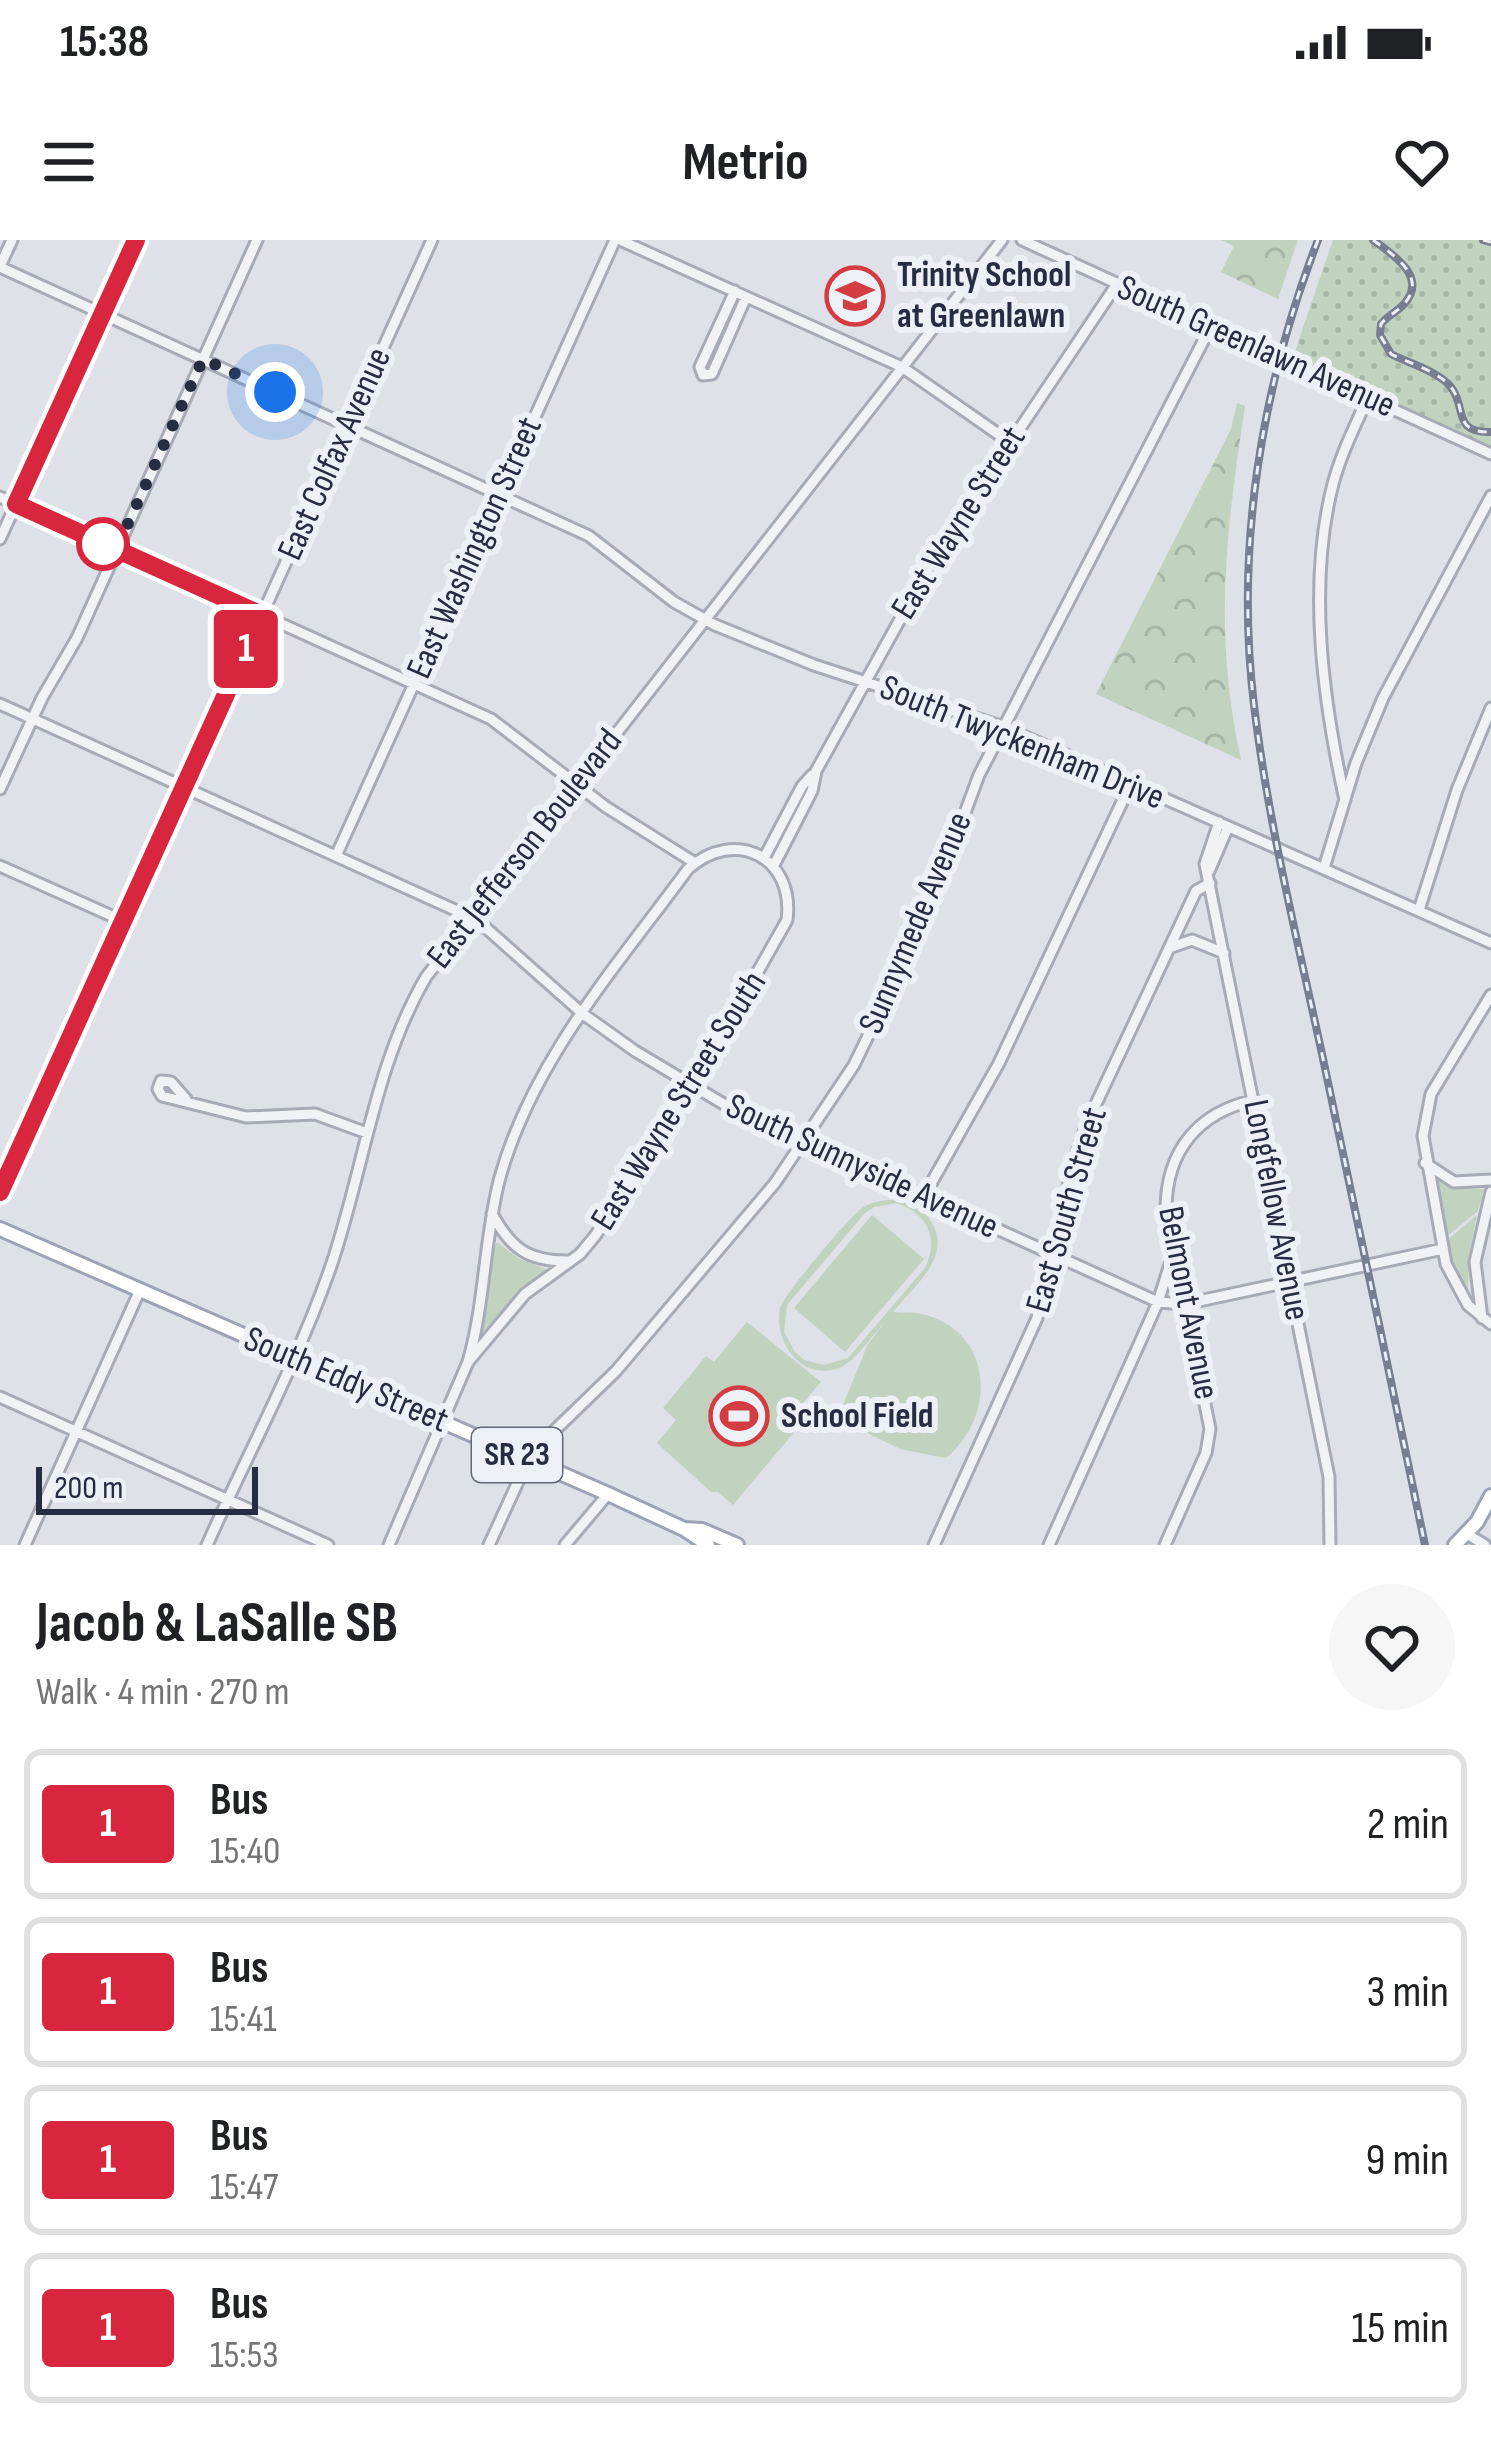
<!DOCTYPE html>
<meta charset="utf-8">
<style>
:root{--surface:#fff;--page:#f6f6f6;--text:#202124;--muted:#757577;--line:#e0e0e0}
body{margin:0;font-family:"Sofia Sans Condensed",sans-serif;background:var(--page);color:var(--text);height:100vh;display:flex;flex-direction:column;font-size:45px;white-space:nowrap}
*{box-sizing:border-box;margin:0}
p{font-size:39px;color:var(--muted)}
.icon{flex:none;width:66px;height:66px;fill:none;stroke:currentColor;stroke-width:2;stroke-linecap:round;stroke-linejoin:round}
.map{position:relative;height:1305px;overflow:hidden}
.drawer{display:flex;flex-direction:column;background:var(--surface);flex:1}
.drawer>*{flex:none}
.badge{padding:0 24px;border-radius:9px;font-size:42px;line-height:78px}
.scale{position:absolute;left:36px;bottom:30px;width:222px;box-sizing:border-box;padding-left:12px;border:6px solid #272d40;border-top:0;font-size:33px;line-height:42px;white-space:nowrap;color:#272d40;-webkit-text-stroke:9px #edf0f6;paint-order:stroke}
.you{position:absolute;width:60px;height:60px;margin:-30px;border:9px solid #fff;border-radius:50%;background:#1a73e8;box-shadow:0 0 0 18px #1a73e833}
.map>.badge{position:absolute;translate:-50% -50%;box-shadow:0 0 0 6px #fff}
.round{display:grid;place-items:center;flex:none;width:126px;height:126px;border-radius:63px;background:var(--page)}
.overview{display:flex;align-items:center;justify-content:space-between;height:204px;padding:0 36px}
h1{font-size:57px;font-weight:700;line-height:90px}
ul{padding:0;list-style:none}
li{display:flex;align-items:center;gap:36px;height:150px;margin:0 24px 18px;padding:0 12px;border:6px solid var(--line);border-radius:18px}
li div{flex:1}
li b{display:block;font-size:45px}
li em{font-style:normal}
li .badge{min-width:132px;font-weight:700;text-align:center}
.status{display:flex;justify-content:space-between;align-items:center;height:84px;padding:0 60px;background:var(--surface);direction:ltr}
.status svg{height:33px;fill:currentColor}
header{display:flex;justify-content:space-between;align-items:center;height:156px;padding:0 36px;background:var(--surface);font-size:54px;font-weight:700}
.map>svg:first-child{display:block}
.grass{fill:#c1d2bf;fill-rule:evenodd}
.forest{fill:url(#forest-crowns)}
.park{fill:url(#park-dots)}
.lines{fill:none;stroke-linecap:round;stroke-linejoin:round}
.minor-casing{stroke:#a7abb6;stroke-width:15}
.major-casing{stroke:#9da3b4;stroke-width:18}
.minor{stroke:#f1f2f6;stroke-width:9}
.major{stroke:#fff;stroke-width:12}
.rail-casing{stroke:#777e92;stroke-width:8}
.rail{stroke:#edf0f6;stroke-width:3;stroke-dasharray:9;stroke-linecap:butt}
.line-casing{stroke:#fff;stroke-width:27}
.line{stroke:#d7263d;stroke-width:18}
.walk{stroke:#272d40;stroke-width:12;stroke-dasharray:0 21.6}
.stop-dot{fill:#fff;stroke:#d7263d;stroke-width:6}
.labels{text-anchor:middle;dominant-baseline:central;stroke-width:12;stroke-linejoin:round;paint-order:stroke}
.shield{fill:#edf0f6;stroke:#626877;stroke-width:3}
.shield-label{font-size:33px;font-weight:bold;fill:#272d40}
.poi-label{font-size:36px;font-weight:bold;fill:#272d40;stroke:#edf0f6;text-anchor:start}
.street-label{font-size:36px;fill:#272d40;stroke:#edf0f6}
</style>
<div class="status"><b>15:38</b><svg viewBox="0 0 49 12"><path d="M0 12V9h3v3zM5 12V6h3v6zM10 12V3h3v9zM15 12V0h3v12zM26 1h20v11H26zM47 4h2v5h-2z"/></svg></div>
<header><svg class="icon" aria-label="menu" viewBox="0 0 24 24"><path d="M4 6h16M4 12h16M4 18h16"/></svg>Metrio<svg class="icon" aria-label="heart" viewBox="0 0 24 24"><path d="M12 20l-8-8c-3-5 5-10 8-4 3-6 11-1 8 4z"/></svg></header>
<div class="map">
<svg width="1491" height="1305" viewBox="0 0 1491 1305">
<defs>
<pattern id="forest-crowns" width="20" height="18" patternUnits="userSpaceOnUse" patternTransform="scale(3)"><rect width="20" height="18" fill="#c1d2bf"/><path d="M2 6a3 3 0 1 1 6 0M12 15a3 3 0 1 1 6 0" fill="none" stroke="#a6b5a5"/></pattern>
<pattern id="park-dots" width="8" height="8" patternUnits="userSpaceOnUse" patternTransform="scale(3)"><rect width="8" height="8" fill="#c1d2bf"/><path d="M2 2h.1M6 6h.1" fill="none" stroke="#a6b5a5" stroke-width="1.8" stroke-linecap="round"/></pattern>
</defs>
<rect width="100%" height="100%" fill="#dee1e8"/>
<path class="grass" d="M1440,940L1454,947L1484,949L1478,971L1445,998L1435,942Z
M888,960C906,960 920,964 930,980C955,1015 913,1047 893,1072C902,1073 913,1072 922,1074C994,1091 997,1176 946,1218L900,1209L845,1182L841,1170L868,1104L884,1083C871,1096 857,1121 839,1128C802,1142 773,1102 780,1068C783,1056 849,977 862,968C869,963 879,961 888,960ZM897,963C928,975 939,997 925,1028L848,1118L824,1125L804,1120L795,1112L784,1092L787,1065L865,973L874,967Z
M872,975L924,1019L845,1112L794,1068Z
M1477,975L1469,1014L1468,1054L1450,1024L1446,1001Z
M497,1002L519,1019L546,1029L511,1060L484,1092L481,1091L491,1013Z
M747,1082L821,1142L802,1164L811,1172L733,1265L718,1252H711L657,1203L676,1180L663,1168L706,1116L714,1122Z"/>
<path class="forest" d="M1221,0H1298L1278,59L1221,32L1234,6Z
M1237,163L1245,166C1226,292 1213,392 1241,520L1096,454L1231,189Z"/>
<path class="park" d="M1333,0H1491V208L1293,117Z"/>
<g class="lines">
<g class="minor-casing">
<path id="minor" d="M432,0L262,375L491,479L606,567L695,623
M620,0L902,127L1008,201
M1022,0L1491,214
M0,26L12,0
M0,27L589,296L674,362L715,385L814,425L1003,487L1491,703
M735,51L700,127L703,135L712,134L746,57
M0,257L16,264L0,299
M0,464L477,680L583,774L635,811L732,869L1158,1062L1185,1064L1443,1009
M0,549L42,458L77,398L257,0
M1345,560C1323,461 1307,345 1333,244C1341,214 1355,186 1368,157
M1219,582L1205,624L1329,1237L1330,1305
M336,616L615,0
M764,618L802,546L812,535
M0,626L123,681
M773,627L812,551L816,531L939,309L1117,44
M1324,628L1356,523L1383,458L1491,256
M1209,631L1228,587
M1419,670L1457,550L1491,468
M1169,708L1192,700L1224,713
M1491,755L1431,854L1423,896L1446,1024L1468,1065L1491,1084
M186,859L171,842L161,841L158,849L162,856L246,877L315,874L367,893
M1425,923L1454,942L1491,940
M924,956L999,823L1131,543
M492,974C511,1008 527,1021 567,1021
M1482,1078L1475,1022L1491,952
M0,1157L328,1305
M533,1222L552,1193L616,1131L775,943L854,825L929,670L979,535L1211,86
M1467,1294L1485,1305
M25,1305L140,1050
M207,1305C248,1213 298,1121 331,1026C364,929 374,826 426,737L1002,0
M389,1305L468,1122C485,1063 484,1001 499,941C531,822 616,727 688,629C735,587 795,617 787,680L687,857L595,996L580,1014L525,1054L468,1122
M489,1305L528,1220
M565,1305L608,1254
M934,1305L1037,1078L1055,1015L1071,931L1087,883L1196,651L1210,643
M1049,1305L1158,1062L1172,1018
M1165,1305L1206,1213L1210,1189L1166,970C1166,911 1198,872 1255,860"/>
</g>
<g class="major-casing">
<path id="major" d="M0,952L262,375L16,264L136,0
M0,989L608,1254L684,1289L708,1305
M684,1289L702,1290L737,1305
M1455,1305L1477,1282L1491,1256"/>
</g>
<use href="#minor" class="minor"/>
<use href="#major" class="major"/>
<g class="rail-casing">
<path id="rail" d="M1318,0C1261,147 1235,308 1254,465C1268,582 1297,698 1322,814C1357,978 1391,1141 1425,1305
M1373,0C1392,14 1429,37 1404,64C1397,72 1387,76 1381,84L1380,95L1391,114C1408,123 1438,131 1451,147C1467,168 1452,193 1491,192
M1483,0L1491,2"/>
</g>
<use href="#rail" class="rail"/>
</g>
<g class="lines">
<g class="line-casing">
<path id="line" d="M0,952L262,375L16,264L136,0"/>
</g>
<use href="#line" class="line"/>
<path class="walk" d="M103,304L116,310L203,119L275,152"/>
</g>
<defs>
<g id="school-ring" transform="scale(3)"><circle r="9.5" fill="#edf0f6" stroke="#d33d41" stroke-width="1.5"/><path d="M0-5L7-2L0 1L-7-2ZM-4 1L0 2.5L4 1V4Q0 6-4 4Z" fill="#d33d41"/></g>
<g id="stadium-ring" transform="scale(3)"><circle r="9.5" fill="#edf0f6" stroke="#d33d41" stroke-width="1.5"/><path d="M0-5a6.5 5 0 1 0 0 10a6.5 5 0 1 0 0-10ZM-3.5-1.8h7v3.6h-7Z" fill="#d33d41"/></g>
</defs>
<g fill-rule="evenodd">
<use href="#school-ring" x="855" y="56"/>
<use href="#stadium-ring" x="739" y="1176"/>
</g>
<circle class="stop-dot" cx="103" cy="304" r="24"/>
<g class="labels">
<rect class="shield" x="472" y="1188" width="90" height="54" rx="9"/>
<g class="shield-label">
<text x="517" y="1215">SR 23</text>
</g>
<g class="poi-label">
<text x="897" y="35">Trinity School<tspan x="897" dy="41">at Greenlawn</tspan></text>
<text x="781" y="1176">School Field</text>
</g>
<g class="street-label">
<text transform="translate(1256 107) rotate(24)">South Greenlawn Avenue</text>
<text transform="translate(335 214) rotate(-66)">East Colfax Avenue</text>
<text transform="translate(959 283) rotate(-58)">East Wayne Street</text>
<text transform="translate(475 308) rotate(-66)">East Washington Street</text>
<text transform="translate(1022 503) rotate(22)">South Twyckenham Drive</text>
<text transform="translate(525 609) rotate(-52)">East Jefferson Boulevard</text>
<text transform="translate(916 683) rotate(-67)">Sunnymede Avenue</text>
<text transform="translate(679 861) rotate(-58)">East Wayne Street South</text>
<text transform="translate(862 927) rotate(25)">South Sunnyside Avenue</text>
<text transform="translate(1067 970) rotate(-74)">East South Street</text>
<text transform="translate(1276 970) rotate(79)">Longfellow Avenue</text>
<text transform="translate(1188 1063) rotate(79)">Belmont Avenue</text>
<text transform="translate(346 1140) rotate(23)">South Eddy Street</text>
</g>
</g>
</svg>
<div class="scale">200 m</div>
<div class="you" style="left:275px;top:152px"></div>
<b class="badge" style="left:246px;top:409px;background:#d7263d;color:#fff">1</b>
</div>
<section class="drawer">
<div class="overview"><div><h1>Jacob &amp; LaSalle SB</h1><p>Walk · 4 min · 270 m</p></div><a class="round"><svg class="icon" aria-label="heart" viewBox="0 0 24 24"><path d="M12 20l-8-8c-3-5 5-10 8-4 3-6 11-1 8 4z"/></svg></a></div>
<ul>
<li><span class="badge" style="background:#d7263d;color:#fff">1</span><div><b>Bus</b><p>15:40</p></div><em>2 min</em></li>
<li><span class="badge" style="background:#d7263d;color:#fff">1</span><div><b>Bus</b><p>15:41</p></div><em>3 min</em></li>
<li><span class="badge" style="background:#d7263d;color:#fff">1</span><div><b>Bus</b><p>15:47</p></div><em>9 min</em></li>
<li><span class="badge" style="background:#d7263d;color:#fff">1</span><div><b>Bus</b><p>15:53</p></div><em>15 min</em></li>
</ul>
</section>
